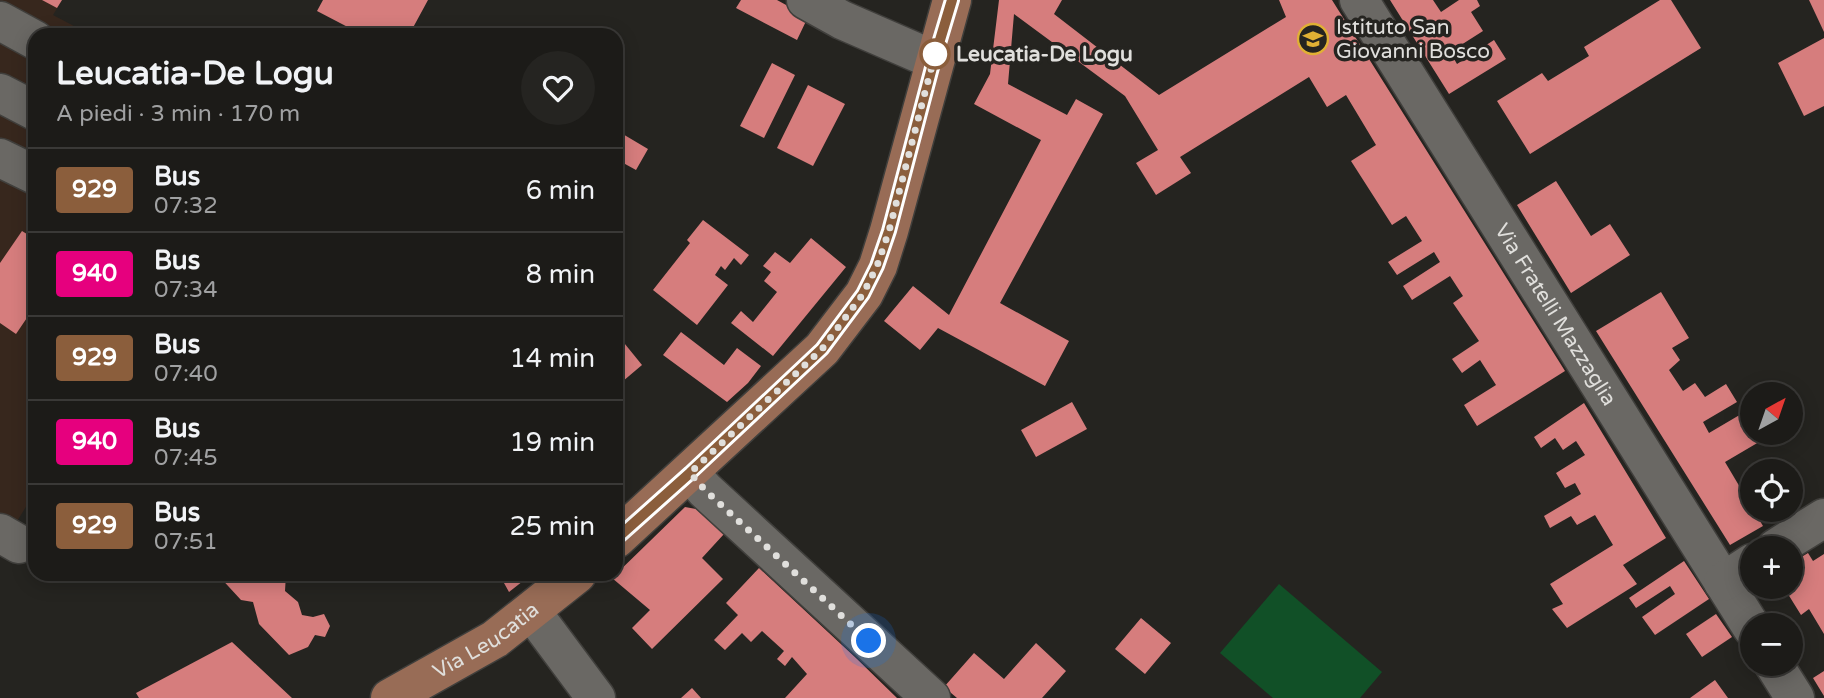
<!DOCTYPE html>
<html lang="it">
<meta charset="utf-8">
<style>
:root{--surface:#1c1b18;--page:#252421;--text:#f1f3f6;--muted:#a0a1a2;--line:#3a3937}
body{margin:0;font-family:"Varela Round",sans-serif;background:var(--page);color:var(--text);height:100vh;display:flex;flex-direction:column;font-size:26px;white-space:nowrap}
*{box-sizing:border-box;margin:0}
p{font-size:23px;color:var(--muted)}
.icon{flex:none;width:38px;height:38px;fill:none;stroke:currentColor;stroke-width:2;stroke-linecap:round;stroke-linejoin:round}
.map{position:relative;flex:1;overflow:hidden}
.side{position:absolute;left:28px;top:28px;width:595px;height:553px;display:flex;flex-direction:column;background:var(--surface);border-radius:21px;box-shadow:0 4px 18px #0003,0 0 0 2px var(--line)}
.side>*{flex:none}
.badge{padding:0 14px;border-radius:5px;font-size:24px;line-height:46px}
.needle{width:46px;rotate:40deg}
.controls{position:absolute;left:1740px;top:382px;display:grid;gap:14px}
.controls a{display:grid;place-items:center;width:63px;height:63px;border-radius:50%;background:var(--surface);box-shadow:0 4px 18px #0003,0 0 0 2px var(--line);font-size:35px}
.you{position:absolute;width:35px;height:35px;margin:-18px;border:5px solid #fff;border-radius:50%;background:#1a73e8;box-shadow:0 0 0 10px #1a73e833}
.map>.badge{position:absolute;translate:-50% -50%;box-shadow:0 0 0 4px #fff}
.round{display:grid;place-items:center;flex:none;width:74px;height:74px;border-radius:37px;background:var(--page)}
.head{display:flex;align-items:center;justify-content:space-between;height:119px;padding:0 28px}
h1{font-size:33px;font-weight:700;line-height:52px}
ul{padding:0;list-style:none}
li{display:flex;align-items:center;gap:21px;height:84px;padding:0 28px;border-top:2px solid var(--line)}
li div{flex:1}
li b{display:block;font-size:26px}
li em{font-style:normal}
li .badge{min-width:77px;font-weight:700;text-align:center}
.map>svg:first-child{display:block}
.medical{fill:#37271d}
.green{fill:#115027}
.building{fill:#d67d7d}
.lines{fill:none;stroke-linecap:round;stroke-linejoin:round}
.minor-casing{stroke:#403f3c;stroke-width:41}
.major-casing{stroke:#403f3c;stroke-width:41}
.minor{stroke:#6a6864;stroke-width:38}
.major{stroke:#986c56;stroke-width:38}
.line-casing{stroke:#fff;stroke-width:16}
.line{stroke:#8b5e3c;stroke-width:10}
.walk{stroke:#e0dfdc;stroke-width:7;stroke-dasharray:0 12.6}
.stop-dot{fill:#fff;stroke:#8b5e3c;stroke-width:3.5}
.labels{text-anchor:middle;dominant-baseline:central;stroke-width:7;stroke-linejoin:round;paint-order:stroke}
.poi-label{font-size:21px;fill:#e0dfdc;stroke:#252420;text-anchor:start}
.stop-label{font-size:21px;font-weight:bold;fill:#e0dfdc;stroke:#252420;text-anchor:start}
.street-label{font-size:21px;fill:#e0dfdc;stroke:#252420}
</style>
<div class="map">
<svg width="1824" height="698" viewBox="0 0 1824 698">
<rect width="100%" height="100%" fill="#252420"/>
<path class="medical" d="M0,0H62L53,15L91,35H35V492L16,523L0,513Z"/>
<path class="green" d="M1279,584L1382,672L1360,698H1273L1220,653Z"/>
<path class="building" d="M42,0H62L57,8Z
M323,0H428L409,35H363L317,11Z
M741,0H777L808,17L797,40L736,8Z
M999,0H1062L1054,14L1159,95L1286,17L1279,0H1332L1565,371L1477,426L1464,405L1496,385L1480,360L1462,373L1452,359L1479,341L1453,303L1463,296L1450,276L1412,300L1403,286L1440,262L1434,252L1397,275L1388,262L1422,241L1406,216L1392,225L1351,161L1376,145L1346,95L1327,107L1309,77L1180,157L1191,173L1156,195L1136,163L1158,150L1125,96L1014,14L1008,84L1067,115L1076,99L1103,114L1000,303L1069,341L1045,386L938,328L920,350L884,321L913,286L949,315L1041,140L974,104L990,74Z
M1390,0H1433L1441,12L1459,0H1477L1480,6L1471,12L1483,31L1450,52L1457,64L1494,40L1506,59L1449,94Z
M1660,0H1671L1701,48L1530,154L1497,101L1542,73L1548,81L1589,56L1584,47Z
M1809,0H1824V32Z
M1824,38V106L1804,116L1778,63Z
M772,63L795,75L764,138L740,126Z
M808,85L845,104L813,166L777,148Z
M616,130L648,149L636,170L616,159Z
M1556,181L1591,236L1610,224L1630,255L1571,293L1517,205Z
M703,220L749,255L741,265L734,258L725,270L721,266L715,275L728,285L697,325L653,290L690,243L687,240Z
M22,231L35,239V306L16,334L0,323V263Z
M811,238L846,267L773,356L731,323L741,311L753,322L777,292L764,281L771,272L763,266L775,252L790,263Z
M1661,292L1689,338L1672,348L1680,360L1669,370L1683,391L1695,383L1705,397L1726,384L1737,402L1703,422L1709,433L1748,410L1752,416V432H1776L1725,462L1763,526L1730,545L1596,331Z
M681,332L724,365L737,348L761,366L748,383L727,402L663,355Z
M616,333L642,365L616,387Z
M1072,402L1087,429L1036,457L1021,430Z
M1584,403L1666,538L1623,565L1637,584L1567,628L1552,609L1563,604L1550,584L1613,545L1595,515L1577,525L1571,516L1550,528L1544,516L1581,494L1575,483L1565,488L1556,473L1585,455L1576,441L1563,450L1555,438L1541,448L1534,437Z
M685,507L696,509L724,534L702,558L723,579L652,649L632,628L650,610L612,578Z
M1808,553L1813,561L1824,554V634L1809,609L1801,615L1783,586H1790V564Z
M1684,561L1709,599L1655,635L1642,617L1675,594L1670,586L1636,608L1629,598Z
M759,568L857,659L897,698H785L807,674L792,657L785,666L777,659L784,651L762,631L751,642L742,633L725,650L714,640L738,615L726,603Z
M217,574H286L285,591L298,602L302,615L313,617L324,614L330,626L325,637L315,635L308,647L289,655L259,624L253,602L241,600Z
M425,574H460L451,581L434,579Z
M499,574H532L509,592Z
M1716,614L1732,637L1702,657L1686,634Z
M1141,618L1171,643L1145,674L1115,649Z
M232,642L292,698H139L136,693Z
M1036,643L1066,671L1042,698H957L944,687L974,653L1004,679Z
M1824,671V696L1813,678Z
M1715,680L1728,698H1690Z
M692,688L701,698H681Z"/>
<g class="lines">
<g class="minor-casing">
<g id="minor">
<path d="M806,0L842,20L934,60"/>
<path id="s1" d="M1359,0L1752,628"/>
<path d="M0,21L35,40"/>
<path d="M0,93L35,111"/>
<path d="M0,158L35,175"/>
<path d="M690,473L705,490L931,698"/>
<path d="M0,533L19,544"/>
<path d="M1776,548L1824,518"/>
<path d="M1723,582L1752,563"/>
<path d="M532,612L596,698"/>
<path d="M1773,663L1795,698"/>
</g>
</g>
<g class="major-casing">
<g id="major">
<path d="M616,539L822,349L864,294L878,266L889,231L952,0"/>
<path id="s2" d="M390,698L495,639L577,574"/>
</g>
</g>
<use href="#minor" class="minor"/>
<use href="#major" class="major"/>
</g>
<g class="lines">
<g class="line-casing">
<path id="line" d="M616,539L690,473L822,349L863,294L877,266L889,231L934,60L952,0"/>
</g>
<use href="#line" class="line"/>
<path class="walk" d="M869,641L705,490L690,473L822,349L863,294L877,266L889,231L935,54"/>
</g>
<defs>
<g id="school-ring" transform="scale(1.575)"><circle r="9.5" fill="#252420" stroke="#e0b034" stroke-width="1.5"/><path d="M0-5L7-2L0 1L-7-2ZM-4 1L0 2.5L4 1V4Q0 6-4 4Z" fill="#e0b034"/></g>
</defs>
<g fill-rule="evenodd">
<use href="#school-ring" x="1313" y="39"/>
</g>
<circle class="stop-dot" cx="935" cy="54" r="14"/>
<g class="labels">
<g class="poi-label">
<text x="1336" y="27">Istituto San<tspan x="1336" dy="24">Giovanni Bosco</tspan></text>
</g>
<g class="stop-label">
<text x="956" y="54">Leucatia-De Logu</text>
</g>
<g class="street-label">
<text stroke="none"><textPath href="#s1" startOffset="371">Via Fratelli Mazzaglia</textPath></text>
<text stroke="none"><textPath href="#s2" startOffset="112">Via Leucatia</textPath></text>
</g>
</g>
</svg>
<div class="controls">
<a><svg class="needle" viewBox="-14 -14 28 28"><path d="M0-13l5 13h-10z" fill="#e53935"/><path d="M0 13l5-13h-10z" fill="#a0a1a2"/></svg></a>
<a><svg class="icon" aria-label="locate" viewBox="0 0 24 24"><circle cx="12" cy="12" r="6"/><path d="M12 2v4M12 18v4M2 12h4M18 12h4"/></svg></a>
<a>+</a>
<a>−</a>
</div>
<div class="you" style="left:869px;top:641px"></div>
<section class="side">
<div class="head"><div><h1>Leucatia-De Logu</h1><p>A piedi · 3 min · 170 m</p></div><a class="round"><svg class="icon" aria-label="heart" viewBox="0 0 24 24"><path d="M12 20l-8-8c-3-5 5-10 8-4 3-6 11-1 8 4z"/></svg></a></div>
<ul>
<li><span class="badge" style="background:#8b5e3c;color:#fff">929</span><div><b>Bus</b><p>07:32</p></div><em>6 min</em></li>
<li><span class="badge" style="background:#e6007e;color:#fff">940</span><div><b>Bus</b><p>07:34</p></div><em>8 min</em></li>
<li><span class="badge" style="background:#8b5e3c;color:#fff">929</span><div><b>Bus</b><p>07:40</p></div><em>14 min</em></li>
<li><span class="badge" style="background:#e6007e;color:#fff">940</span><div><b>Bus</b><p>07:45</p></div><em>19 min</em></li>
<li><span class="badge" style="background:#8b5e3c;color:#fff">929</span><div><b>Bus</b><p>07:51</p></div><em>25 min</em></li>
</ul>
</section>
</div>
